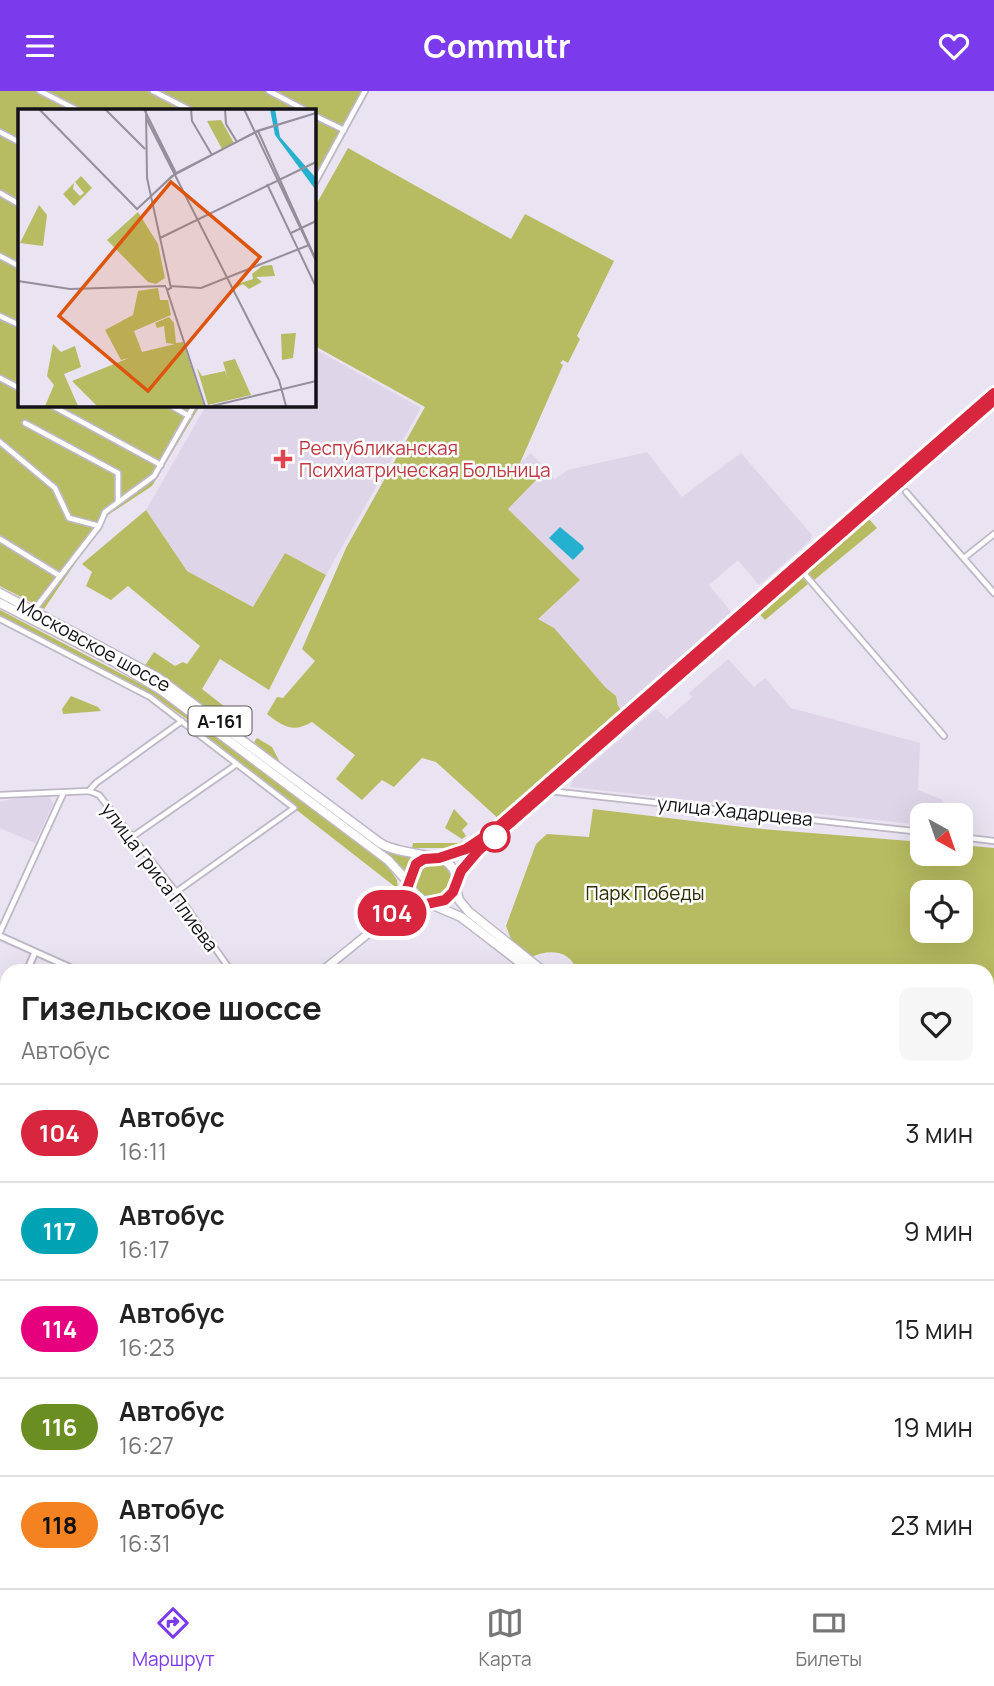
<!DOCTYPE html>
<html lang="ru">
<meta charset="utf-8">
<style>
:root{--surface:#fff;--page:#f6f6f6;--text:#222;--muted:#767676;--line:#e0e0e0;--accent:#7c3aed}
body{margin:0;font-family:Manrope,sans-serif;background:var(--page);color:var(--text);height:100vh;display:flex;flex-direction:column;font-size:26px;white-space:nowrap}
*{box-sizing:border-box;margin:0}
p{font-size:23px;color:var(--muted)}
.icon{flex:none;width:38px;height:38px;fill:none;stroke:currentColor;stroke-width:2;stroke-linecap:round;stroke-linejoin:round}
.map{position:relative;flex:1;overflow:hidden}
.details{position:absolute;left:0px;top:873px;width:994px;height:625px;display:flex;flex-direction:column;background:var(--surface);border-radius:21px 21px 0 0;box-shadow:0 7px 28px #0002}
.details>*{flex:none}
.badge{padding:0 14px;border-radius:23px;font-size:24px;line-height:46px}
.needle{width:46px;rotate:140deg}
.buttons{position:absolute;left:910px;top:712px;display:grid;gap:14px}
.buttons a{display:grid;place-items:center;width:63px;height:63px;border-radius:14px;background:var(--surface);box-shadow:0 7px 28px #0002;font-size:35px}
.map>.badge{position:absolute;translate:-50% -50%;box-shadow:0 0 0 4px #fff}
.round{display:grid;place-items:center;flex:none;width:74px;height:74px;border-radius:14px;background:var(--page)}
.overview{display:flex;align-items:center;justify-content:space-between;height:119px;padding:0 21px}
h1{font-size:33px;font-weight:700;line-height:52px}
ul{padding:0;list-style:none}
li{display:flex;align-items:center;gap:21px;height:98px;padding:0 21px;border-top:2px solid var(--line)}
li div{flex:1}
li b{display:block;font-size:26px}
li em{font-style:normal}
li .badge{min-width:77px;font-weight:700;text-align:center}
header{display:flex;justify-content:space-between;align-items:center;height:91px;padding:0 21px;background:var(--accent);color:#fff;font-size:32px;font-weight:700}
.tab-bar{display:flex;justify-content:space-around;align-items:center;height:98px;border-top:2px solid var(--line);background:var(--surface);font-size:19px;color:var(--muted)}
.tab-bar a{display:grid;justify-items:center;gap:4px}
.tab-bar .current{color:var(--accent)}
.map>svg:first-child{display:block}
.built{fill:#dfd5e9}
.green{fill:#b7bb61;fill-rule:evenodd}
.water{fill:#26b0cf}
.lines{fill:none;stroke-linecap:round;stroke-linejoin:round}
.minor-casing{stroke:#beb7c5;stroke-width:8}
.tertiary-casing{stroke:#beb7c5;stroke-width:9}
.primary-casing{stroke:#beb7c5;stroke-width:10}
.trunk-casing{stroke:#beb7c5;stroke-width:11}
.minor{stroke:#fff;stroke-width:4.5}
.tertiary{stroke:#fff;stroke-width:5}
.primary{stroke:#fff;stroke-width:7}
.trunk{stroke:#fff;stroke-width:8}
.line-casing{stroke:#fff;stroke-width:16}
.line{stroke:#d7263d;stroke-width:10}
.health-dot{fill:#e0444e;stroke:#fff;stroke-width:2.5}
.stop-dot{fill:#fff;stroke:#d7263d;stroke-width:3.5}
.labels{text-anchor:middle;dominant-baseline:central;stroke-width:5;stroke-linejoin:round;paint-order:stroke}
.shield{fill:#fff;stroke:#5a595d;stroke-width:2}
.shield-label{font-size:18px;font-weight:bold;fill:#141217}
.health-label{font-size:19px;fill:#be3a42;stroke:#fff;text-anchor:start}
.street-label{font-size:19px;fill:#141217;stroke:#fff}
.park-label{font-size:19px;fill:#2c2d03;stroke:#fff}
.inset-road{fill:none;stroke:#948f9a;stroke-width:2}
.view{fill:#dd550d;fill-opacity:0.15;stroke:#dd550d;stroke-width:3.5}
.inset-edge{fill:none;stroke:#141217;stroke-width:3.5}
</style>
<header><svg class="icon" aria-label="menu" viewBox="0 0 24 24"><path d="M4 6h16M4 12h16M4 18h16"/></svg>Commutr<svg class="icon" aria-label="heart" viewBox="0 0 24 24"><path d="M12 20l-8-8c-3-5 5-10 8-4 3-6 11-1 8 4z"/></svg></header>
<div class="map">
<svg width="994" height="1497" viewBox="0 0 994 1497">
<rect width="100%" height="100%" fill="#eae3f1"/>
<path class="built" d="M313,257L421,317L326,484L285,462L254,516L187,480L146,419L207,313H313Z
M647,361L682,406L741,362L812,444L810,450L759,494L738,469L709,494L732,522L624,622L537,528L508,418L537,388L520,372L531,362L555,388L568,379Z
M728,568L754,596L765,587L791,617L920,652L918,699L943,709L940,724H922V734L570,696L573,688L656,618L667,628L692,606L689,602Z
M50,706L53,713L35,752L0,737V711L16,707Z
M4,958L7,960V1031L0,1028V966Z
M0,1162L7,1166V1338L0,1351Z
M994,1284V1497H964L967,1491H987V1365Z"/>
<path class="green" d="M0,0H366L313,99V19H19V313H201L152,395L108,424L44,518L0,495Z
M348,57L511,148L525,123L614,170L577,245L580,248L568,272L563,269L560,272L563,274L520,372L537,388L508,418L580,489L538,528L554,537L606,597L616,605L618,615L624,622L500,729L436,671L422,667L394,696L382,689L362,709L336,688L355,664L312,631C293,642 284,636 267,623L277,606L283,607L315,570L302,558L346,457L425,316L313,254V119Z
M146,419L187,480L253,516L285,462L326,484L269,599L220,568L202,598L243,630L245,637L243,640L144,576L154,561L175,575L183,571L187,573L200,555L128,495L111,509L86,495L92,481L82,473Z
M867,426L877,437L813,490L804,479Z
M800,484L808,493L765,529L757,520Z
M0,519L154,600L210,638L386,773L397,789L398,798L189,635L187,628L151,603L0,529Z
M71,605L98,616L101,620L63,623L62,618Z
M257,647L272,656L281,673L254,651Z
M454,718L468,733L462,739L466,745L462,748L445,737Z
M593,718L751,737L922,751V763H961V754L994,757V1106L987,1104V880H577C570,859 550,858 531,866L512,851L506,835L536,753L547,743L589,746ZM922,802H961V840H922Z
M477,746L453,757H412L413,752H458Z
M382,759L416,767L406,780Z
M414 790a19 19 0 1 1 38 0a19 19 0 1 1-38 0Z
M0,1163L7,1166V1199L0,1212Z"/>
<path class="water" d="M560,436L583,455L584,458L573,469L549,447Z"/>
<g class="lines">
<g class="minor-casing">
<path id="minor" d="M40,0L77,19
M153,0L190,19
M269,0L305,19
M313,24L344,39
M0,41L19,51
M313,95L365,0
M0,102L19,113
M0,165L19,175
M0,225L19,234
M0,287L19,297
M49,313L161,374
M168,313L189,325
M25,332L118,382V411
M0,351L55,397L69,427L99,435
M906,401L994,502
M0,448L60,485
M964,467L994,443
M801,479L944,645
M34,519L99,435L105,421L154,385L195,313
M0,528L150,606L294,717L176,801
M89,700L96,692L182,630
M549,700L922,741
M0,704L89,700L99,704L176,801L231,880
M132,746L237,673
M961,746L994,750
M0,841L63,703
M987,1251L994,1257
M0,1428L7,1430
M153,1491L167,1497
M329,1491L344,1497
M479,1491L493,1497
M635,1491L650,1497
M790,1491L804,1497
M46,1497L49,1491
M227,1497L230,1491
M348,1497L351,1491
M778,1497L781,1491"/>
</g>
<g class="tertiary-casing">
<path id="tertiary" d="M0,845L78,880
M27,880L35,861
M0,940L7,924
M987,1115L994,1116
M987,1123L994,1125"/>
</g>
<g class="primary-casing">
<path id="primary" d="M393,822L409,794
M322,880L390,825L427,813
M0,1139L7,1142
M0,1145L7,1148
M0,1393L7,1381
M807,1491L821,1497
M827,1491L841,1497
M577,1497L579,1491"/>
</g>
<g class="trunk-casing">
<path id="trunk" d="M777,498L994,309
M0,502L157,586L380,752C400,764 432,762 445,770C465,783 454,808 434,813L417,807L409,792L416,773L431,766
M0,512L111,569L161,599L388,769L409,792
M439,767L475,754L493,739L994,302
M455,792L470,768L576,676
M455,794L459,809L469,821L543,880
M433,814L461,826L531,880
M987,1228L994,1233
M987,1238L994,1244"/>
</g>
<use href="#minor" class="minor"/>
<use href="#tertiary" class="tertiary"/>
<use href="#primary" class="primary"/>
<use href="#trunk" class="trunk"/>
</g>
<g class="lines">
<g class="line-casing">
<path id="line" d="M994,302L493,740L466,758L439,767L424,768L416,773L406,800L390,825L408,817L445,809L453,801L461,780L478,760L994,309"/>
</g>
<use href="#line" class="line"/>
</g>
<path class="health-dot" d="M279.5 357.5h7v7h7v7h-7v7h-7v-7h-7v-7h7z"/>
<circle class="stop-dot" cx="495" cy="746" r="14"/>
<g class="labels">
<rect class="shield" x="188.5" y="615.5" width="63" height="29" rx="5"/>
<g class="shield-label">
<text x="220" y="630">А-161</text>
</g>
<g class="health-label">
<text x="299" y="357">Республиканская<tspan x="299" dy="22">Психиатрическая Больница</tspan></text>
</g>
<g class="street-label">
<text transform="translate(94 554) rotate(29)">Московское шоссе</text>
<text transform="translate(735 720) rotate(6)">улица Хадарцева</text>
<text transform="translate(160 786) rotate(53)">улица Гриса Плиева</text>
</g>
<g class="park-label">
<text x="645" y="802">Парк Победы</text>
</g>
</g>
<g transform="translate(18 18)">
<rect width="298" height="298" fill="#eae3f1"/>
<path d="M203,11L216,34L204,40L189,12ZM63,67L74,79L56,97L45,85L56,74L55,80L62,87L66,84L57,73ZM21,96L29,106L25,137L2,134ZM120,103L140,135L147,169L138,175L130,173L89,131ZM254,156L257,167L238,168L244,173L231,180L225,175L218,179L216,176L235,170L234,165L244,157ZM140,179L142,191H150L153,206L116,222L124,243L157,235L148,234L146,217L139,219L137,214L151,208L156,214L158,234L165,233L186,297H79L54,272L111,249L103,251L87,221L115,206L120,182ZM278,224L275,249L264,251L263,225ZM35,235L43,243L57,237L63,258L46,265L60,297H27L36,276L29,267ZM217,250L233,286L190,296L179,259L184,267L207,262L210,270L205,253Z" fill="#b7bb61"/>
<path d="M252,0H257L262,28L297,68V80L257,26Z" fill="#26b0cf"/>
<path class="inset-road" d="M21,0L119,100L158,64L240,22L298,4M87,0L127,40M126,0L158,64M128,0L129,69L153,179L149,181M173,0L174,12L194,46M207,0L208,15L219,33M226,0L298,152M128,9L261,271L268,297M240,22L298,151M249,75L298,178M132,88L154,67L239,22L298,4M273,124L298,112M142,129L298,53M0,172L52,180L148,177M152,177L183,179L291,136M148,178L187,297M194,297L298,272"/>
<path class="view" d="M153,73L242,148L130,282L41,207Z"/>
<rect width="298" height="298" class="inset-edge"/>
</g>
</svg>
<div class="buttons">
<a><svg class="needle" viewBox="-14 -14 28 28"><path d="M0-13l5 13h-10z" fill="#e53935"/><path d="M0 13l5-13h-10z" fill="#767676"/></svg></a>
<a><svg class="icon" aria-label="locate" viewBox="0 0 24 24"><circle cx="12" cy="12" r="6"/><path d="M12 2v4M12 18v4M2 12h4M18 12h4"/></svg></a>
</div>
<b class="badge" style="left:392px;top:822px;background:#d7263d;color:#fff">104</b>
<section class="details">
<div class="overview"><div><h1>Гизельское шоссе</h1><p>Автобус</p></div><a class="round"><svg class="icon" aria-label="heart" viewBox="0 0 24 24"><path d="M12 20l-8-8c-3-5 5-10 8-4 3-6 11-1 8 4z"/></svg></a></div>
<ul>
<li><span class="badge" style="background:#d7263d;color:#fff">104</span><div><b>Автобус</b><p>16:11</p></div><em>3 мин</em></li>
<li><span class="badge" style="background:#00a3b4;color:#fff">117</span><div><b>Автобус</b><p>16:17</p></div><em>9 мин</em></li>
<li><span class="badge" style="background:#e6007e;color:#fff">114</span><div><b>Автобус</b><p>16:23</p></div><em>15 мин</em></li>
<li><span class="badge" style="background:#6b8e23;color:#fff">116</span><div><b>Автобус</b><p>16:27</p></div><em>19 мин</em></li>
<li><span class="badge" style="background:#f58220;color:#111">118</span><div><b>Автобус</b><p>16:31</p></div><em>23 мин</em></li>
</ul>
</section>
</div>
<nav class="tab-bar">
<a class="current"><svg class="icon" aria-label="directions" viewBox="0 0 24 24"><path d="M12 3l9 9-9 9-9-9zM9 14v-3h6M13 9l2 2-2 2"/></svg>Маршрут</a>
<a><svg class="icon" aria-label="map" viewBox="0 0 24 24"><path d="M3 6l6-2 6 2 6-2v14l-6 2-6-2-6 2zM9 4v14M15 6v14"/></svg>Карта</a>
<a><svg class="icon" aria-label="tickets" viewBox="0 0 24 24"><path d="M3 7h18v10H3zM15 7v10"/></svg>Билеты</a>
</nav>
